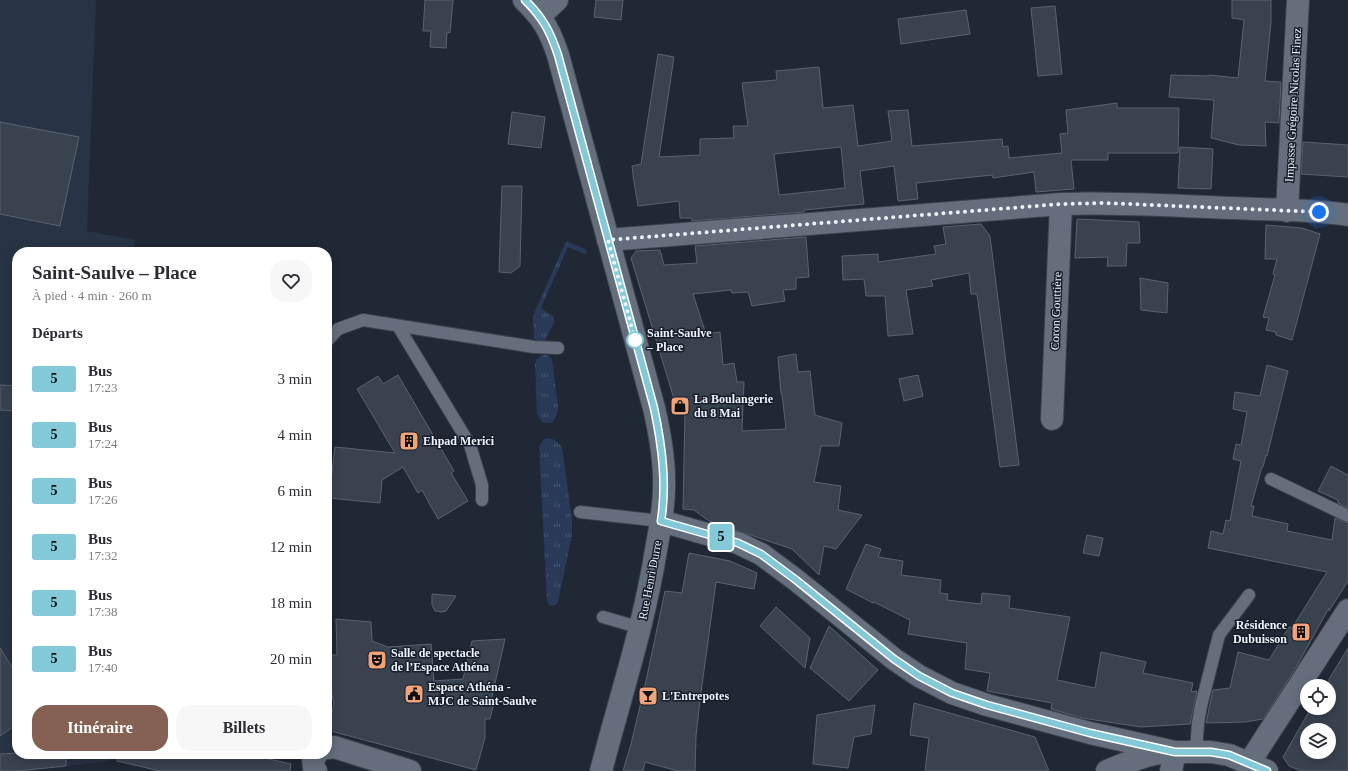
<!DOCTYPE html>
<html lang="fr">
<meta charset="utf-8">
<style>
:root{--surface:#fff;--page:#f7f7f7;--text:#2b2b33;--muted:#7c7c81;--accent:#846152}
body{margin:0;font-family:"Times New Roman",serif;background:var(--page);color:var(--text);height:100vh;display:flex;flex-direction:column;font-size:15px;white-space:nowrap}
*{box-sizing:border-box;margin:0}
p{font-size:13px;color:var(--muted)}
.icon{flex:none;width:22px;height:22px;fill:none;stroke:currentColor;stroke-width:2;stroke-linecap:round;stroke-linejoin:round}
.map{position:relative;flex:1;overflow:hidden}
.sheet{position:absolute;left:12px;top:247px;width:320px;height:512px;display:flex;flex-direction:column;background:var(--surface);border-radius:16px;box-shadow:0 2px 10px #0003}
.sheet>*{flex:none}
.badge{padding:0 8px;border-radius:3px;font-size:14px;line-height:26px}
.fabs{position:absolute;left:1300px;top:679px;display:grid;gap:8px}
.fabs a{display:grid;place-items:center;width:36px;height:36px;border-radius:50%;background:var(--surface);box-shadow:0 2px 10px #0003;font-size:20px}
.you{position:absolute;width:20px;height:20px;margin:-10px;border:3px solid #fff;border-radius:50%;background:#1a73e8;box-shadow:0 0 0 6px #1a73e833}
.map>.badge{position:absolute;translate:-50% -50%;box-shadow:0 0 0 2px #fff}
h2{padding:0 20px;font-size:15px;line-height:36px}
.round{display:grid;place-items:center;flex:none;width:42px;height:42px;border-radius:16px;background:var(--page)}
.overview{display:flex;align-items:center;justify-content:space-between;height:68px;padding:0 20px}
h1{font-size:19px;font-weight:700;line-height:30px}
.cta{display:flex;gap:8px;margin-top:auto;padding:8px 20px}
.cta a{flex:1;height:46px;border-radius:16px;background:var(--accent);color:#fff;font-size:16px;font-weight:700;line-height:46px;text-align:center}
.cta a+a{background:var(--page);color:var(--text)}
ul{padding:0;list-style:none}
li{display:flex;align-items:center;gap:12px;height:56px;padding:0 20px}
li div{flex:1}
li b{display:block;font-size:15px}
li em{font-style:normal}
li .badge{min-width:44px;font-weight:700;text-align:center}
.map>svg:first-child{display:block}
.built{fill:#283345}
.grass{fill:url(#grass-tufts)}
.building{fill:#39424f;stroke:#596371;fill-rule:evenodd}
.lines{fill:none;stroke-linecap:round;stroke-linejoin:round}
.service-casing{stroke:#3b434d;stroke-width:14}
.minor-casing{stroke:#3b434d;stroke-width:24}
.tertiary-casing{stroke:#3b434d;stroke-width:24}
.service{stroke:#646e7c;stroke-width:12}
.minor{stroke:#646e7c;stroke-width:22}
.tertiary{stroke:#646e7c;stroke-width:22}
.line-casing{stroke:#fff;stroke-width:9}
.line{stroke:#84c9d8;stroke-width:6}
.walk{stroke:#eef3fc;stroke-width:4;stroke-dasharray:0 7.2}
.stop-dot{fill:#fff;stroke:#84c9d8;stroke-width:2}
.labels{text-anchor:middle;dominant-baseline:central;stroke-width:3;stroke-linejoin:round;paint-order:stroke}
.street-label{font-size:12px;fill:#eef3fc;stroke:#161e2a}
.stop-label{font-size:12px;font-weight:bold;fill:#eef3fc;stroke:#161e2a;text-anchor:start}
.poi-label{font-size:12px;font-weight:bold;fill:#eef3fc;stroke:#161e2a;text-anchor:start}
</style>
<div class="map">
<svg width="1348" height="771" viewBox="0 0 1348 771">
<defs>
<pattern id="grass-tufts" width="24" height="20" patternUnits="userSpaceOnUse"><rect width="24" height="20" fill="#283a57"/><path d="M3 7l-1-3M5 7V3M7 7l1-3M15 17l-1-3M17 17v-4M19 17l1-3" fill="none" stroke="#485770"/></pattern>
</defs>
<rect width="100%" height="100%" fill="#202835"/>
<path class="built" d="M0,0H96L87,231L135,240L133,252H17V754H110L109,761L24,771H0Z"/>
<path class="grass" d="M566,241L585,249L587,253L585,254L568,247L541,308L554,317V323L544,342L536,341L534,338L533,316Z
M543,355H547L552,359L558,407L557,414L552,423H547L542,422L537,414L535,364C536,359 538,357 543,355Z
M549,438L555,440L562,447L572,520V535L558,602C555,605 553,607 549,605L547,601L539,446L544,439Z"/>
<path class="building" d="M425,0H453L450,33L447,32L446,48L430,47L431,31H423Z
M596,0H623L621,20L594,17Z
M1232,0H1271V22L1265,81L1281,82L1279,123L1265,122L1266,146L1239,145L1211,138L1214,100L1169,97L1171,75L1209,76V75L1238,78L1244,20L1232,18Z
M1055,6L1062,74L1038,76L1031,8Z
M966,10L970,34L901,44L898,19Z
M658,54L674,57L659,157L700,155V139L734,138L733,126H748L742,83L777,80L776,71L819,67L823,108L853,105L858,146L892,141L888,111L908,110L912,146L1002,139L1003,147L1008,146L1009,158L1062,153L1060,134L1068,133L1066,110L1117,103V108H1179L1178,153H1108V160H1071L1074,189L1036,192L1034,172L993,178L992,175L916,183L918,199L898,201L894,166L860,171L864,204L804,210V212L692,221V218H680L679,201L638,206L634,182L632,166L641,164ZM841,147L845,188L779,195L774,154Z
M512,112L545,117L541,148L508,144Z
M0,122L79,137L60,226L0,214Z
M1303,142L1348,145V177L1301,174Z
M1180,147L1213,149L1211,189L1178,188Z
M502,186H522L520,266L511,273L499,272Z
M1077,219L1139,222L1140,243H1127L1126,266H1107L1108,257L1075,258Z
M981,224L990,236L1019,465L1000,467L977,294H971L969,273L931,280L933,286L906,290L913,334L888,336L885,296H866L864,279L843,280L842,256L878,254V262L936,254L934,246L946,244L943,227Z
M1266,225L1302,228L1320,234L1292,340L1276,335V332L1266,330L1269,318L1263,317L1275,275L1273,274L1277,259H1265Z
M806,237L809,277L796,278V289L783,290L785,301L752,306L748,292L732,293L731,290L693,294L706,334L720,332L723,365L734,363L737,382H744L742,431L786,429L782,394H781L778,357L796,354L798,372L810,371L815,415L842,423L839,446H821L814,482L841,486L838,510L862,515L836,549L824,546L819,575L792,549L709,521L694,510L683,509L685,410L678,412L631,258L636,251L660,250L664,265L697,263L695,246Z
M1140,278L1168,283L1167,313L1141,310Z
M1267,365L1288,371L1267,456L1266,455L1263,467H1262L1251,506H1254L1252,516L1288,524L1287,531L1332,540L1335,518L1348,523V581L1329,611V608L1295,669L1263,719L1245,722L1206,723L1213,690L1230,688L1238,652L1269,660L1289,627L1292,628L1327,572L1208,548L1211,531L1223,534L1226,520L1230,521L1241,461L1233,459L1236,444L1241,445L1247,412L1233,409L1235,392L1260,396Z
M398,375L454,471L451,473L468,501L438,519L422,490L418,493L403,467L382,480L380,503L329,498L335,447L395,453L357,389L378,376L383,384Z
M918,375L923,396L904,401L899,379Z
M0,385L17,386V411L0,410Z
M1331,466L1348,475V508L1338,503V500L1318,491Z
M1087,535L1103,538L1099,556L1083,553Z
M866,544L881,549L878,557L903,561L901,575L941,580L940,593L948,594L947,600L981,604L982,593L1010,596L1009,608L1070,617L1057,680L1095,688L1101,652L1146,662L1143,673L1193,683L1191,692L1197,691L1190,724L1141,727L1082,718L1051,709L1052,703L987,691L990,673L965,669L967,643L908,634L910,620L874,602L873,603L846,589Z
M689,553L730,561L757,573L754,589L716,582L700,700L696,736L695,771H678L645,762L643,771H623L631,744L646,681L665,591L682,593Z
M432,594L456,596L446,611L441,612L435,611L432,605Z
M776,607L810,638L805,668L760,626Z
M336,619L371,622L372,641L388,647L431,644L434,681L463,679L472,641L505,639L491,701L494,702L490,719H485V738L476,770L327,730L334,704L331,689L330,674L331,655H337Z
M829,626L878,670L849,701L810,668Z
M0,648L17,675V724L0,736Z
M1348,648V771H1302L1289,766L1283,757L1311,708H1329V679ZM1307,730H1329V752H1307Z
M914,703L1035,737L1049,771H925L929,738L910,735Z
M875,705L871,734L854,737L848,768L813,764L817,715Z
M17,753V754H66V766L17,771H0V754Z
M117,754H247L291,764L290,771H160L117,761Z"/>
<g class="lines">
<g class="service-casing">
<path id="service" d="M398,326L470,445L482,485V500
M327,341L338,329L363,320L534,347L558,348
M1271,479L1348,516
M580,512L661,521
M603,617L641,628
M1196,752L1198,723L1201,706L1219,635L1249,595"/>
</g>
<g class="minor-casing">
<path id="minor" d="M540,16L557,0
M1287,211L1298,0
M608,240L1061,204C1118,202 1175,206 1232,208C1270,210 1310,209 1348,215
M1052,419L1061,204
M327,748L334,747L410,771
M1249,763L1348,610
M316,771L314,768L313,758L317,754
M1171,771L1175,752"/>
</g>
<g class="tertiary-casing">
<path id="tertiary" d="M524,0C543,18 550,31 558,55L654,408C660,434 665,460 664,487C664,508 660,529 656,550C644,626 620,697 601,771
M661,521L738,543L761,554L796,580L894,659L919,676L952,693L987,705L1090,733L1175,752H1211L1229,755L1267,771
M1107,771C1127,763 1146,754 1167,752"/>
</g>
<use href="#service" class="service"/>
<use href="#minor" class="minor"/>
<use href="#tertiary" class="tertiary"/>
</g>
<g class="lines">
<g class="line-casing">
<path id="line" d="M525,0C543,18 550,31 558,55L654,408C662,446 667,483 661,521L738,543L761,554L796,580L894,659L919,676L952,693L987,705L1090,733L1175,752H1211L1229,755L1267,771"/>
</g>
<use href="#line" class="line"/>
<path class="walk" d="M635,340L636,343L608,240L1061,204L1105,203L1319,212"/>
</g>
<defs>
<g id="shop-square" transform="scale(1)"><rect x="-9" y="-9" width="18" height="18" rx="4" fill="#f0a279" stroke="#161e2a"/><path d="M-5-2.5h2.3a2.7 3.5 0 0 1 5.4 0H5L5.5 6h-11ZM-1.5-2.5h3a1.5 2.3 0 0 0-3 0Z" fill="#111"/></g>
<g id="building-square" transform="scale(1)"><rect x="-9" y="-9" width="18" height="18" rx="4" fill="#f0a279" stroke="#161e2a"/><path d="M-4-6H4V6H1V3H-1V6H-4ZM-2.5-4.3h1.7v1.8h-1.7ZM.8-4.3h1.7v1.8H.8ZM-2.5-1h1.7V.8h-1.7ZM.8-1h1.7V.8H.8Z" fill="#111"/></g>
<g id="theatre-square" transform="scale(1)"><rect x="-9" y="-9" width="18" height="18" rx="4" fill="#f0a279" stroke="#161e2a"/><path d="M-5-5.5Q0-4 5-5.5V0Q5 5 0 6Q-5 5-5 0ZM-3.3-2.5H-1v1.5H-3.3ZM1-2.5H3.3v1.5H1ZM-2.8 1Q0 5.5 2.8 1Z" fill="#111"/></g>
<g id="civic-square" transform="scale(1)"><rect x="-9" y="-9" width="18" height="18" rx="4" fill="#f0a279" stroke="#161e2a"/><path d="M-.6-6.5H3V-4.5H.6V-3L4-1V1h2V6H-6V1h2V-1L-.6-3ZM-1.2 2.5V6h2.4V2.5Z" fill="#111"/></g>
<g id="bar-square" transform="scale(1)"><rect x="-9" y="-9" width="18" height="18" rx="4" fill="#f0a279" stroke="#161e2a"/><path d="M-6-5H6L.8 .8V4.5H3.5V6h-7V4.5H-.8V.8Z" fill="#111"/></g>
</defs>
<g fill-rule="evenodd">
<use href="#shop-square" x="680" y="406"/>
<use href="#building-square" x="409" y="441"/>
<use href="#building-square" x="1301" y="632"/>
<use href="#theatre-square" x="377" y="660"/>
<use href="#civic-square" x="414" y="694"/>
<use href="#bar-square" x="648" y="696"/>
</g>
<circle class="stop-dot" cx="635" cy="340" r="8"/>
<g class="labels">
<g class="street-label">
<text transform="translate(1293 105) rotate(-87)">Impasse Grégoire Nicolas Finez</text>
<text transform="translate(1056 311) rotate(-88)">Coron Gouttière</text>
<text transform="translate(650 580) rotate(-79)">Rue Henri Durre</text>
</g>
<g class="stop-label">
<text x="647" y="333">Saint-Saulve<tspan x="647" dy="14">– Place</tspan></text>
</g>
<g class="poi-label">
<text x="694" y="399">La Boulangerie<tspan x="694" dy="14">du 8 Mai</tspan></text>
<text x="423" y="441">Ehpad Merici</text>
<text x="1287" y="625" text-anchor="end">Résidence<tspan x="1287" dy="14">Dubuisson</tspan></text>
<text x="391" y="653">Salle de spectacle<tspan x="391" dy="14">de l’Espace Athéna</tspan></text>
<text x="428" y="687">Espace Athéna -<tspan x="428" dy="14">MJC de Saint-Saulve</tspan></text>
<text x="662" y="696">L'Entrepotes</text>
</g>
</g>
</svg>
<div class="fabs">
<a><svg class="icon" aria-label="locate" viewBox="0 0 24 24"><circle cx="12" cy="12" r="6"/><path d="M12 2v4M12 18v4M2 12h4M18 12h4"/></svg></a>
<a><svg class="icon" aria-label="layers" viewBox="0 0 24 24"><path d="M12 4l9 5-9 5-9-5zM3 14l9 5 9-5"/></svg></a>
</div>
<div class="you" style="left:1319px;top:212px"></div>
<b class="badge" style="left:721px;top:537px;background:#84c9d8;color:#111">5</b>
<section class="sheet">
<div class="overview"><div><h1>Saint-Saulve – Place</h1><p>À pied · 4 min · 260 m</p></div><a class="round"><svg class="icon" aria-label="heart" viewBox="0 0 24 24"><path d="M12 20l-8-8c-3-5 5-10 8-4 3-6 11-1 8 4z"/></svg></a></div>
<h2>Départs</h2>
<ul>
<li><span class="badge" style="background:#84c9d8;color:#111">5</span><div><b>Bus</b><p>17:23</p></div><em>3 min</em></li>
<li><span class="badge" style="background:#84c9d8;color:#111">5</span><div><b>Bus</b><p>17:24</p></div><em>4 min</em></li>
<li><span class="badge" style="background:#84c9d8;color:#111">5</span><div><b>Bus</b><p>17:26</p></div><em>6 min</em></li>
<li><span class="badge" style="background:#84c9d8;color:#111">5</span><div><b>Bus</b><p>17:32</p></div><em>12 min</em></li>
<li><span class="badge" style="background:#84c9d8;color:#111">5</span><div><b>Bus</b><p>17:38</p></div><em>18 min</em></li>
<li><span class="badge" style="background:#84c9d8;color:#111">5</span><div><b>Bus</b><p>17:40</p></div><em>20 min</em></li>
</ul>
<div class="cta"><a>Itinéraire</a><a>Billets</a></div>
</section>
</div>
